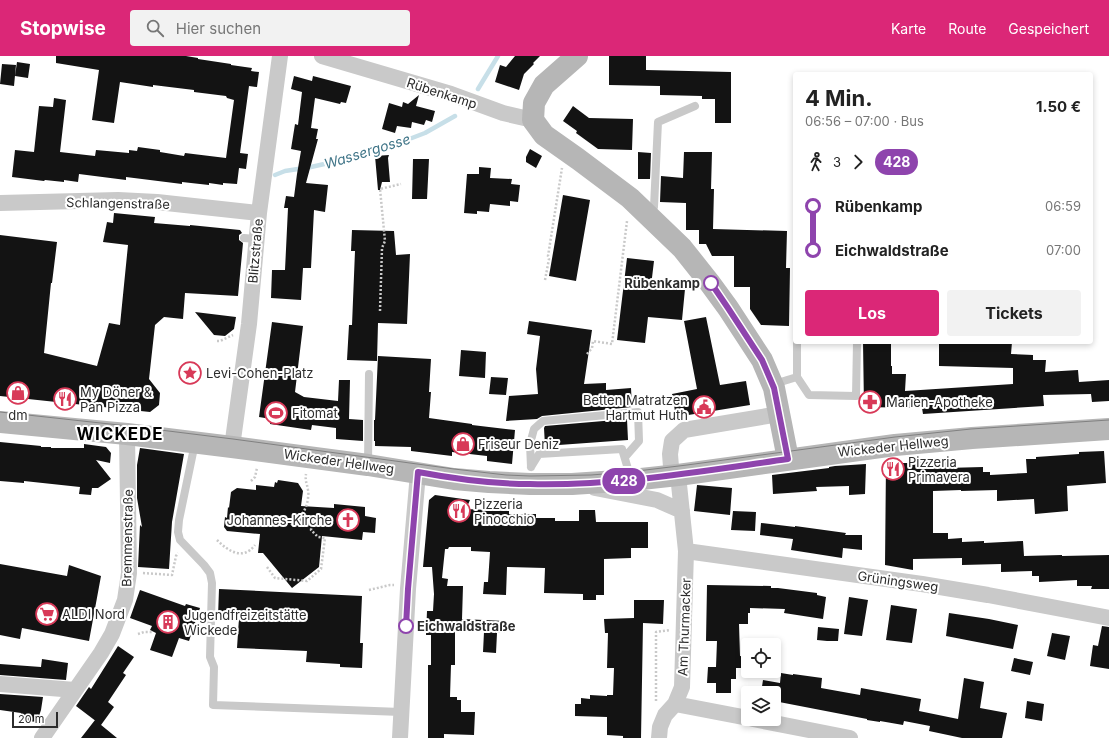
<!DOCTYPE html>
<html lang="de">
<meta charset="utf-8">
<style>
:root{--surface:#fff;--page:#f2f2f2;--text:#222;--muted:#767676;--accent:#db2777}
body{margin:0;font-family:Inter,sans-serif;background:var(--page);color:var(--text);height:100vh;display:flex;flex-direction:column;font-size:15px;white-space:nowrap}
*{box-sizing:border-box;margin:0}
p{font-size:13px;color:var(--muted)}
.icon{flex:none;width:22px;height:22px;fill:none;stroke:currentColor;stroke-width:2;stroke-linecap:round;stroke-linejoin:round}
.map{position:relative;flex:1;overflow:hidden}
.side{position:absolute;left:793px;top:16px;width:300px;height:272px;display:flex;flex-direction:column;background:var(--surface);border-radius:4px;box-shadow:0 2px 6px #0003}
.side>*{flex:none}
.badge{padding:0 8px;border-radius:13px;font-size:14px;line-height:26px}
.buttons{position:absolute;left:741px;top:582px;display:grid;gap:8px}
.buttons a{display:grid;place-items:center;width:40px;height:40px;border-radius:4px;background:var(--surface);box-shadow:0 2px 6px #0003;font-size:20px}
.scale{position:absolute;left:12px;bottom:10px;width:46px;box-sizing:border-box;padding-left:4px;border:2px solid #2c2c2c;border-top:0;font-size:11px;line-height:14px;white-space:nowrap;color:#2c2c2c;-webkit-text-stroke:3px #fff;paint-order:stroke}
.map>.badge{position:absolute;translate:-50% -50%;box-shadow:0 0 0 2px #fff}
.legs{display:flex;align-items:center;gap:6px;height:44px;padding:0 12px;font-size:13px}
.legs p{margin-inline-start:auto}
.summary{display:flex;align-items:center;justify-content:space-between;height:68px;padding:0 12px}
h1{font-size:22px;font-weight:700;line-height:30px}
.button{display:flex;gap:8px;margin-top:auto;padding:8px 12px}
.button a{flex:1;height:46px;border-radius:4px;background:var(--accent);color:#fff;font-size:16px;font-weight:700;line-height:46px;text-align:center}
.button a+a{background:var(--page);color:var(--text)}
ul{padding:0 12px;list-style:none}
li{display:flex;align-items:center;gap:14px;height:44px;font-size:15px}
li i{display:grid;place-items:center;width:6px;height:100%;margin:0 5px;background:currentColor}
li i::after{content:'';width:10px;height:10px;margin:-5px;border:3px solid;border-radius:50%;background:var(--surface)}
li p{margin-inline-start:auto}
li:first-child i{background:linear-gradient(#0000 50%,currentColor 0)}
li:last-child i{background:linear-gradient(currentColor 50%,#0000 0)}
header{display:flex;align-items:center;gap:24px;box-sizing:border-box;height:56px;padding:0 20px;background:var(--accent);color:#fff}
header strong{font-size:19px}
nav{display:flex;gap:22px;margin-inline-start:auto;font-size:14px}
.search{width:280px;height:36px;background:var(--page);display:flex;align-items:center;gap:10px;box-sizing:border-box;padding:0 14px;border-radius:4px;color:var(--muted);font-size:15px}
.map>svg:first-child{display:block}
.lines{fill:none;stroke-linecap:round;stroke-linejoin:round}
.stream{stroke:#c7dfe8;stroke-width:4.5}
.building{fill:#131313}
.path{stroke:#c9c9c9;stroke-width:2.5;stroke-dasharray:2 2;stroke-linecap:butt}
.lane{stroke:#c9c9c9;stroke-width:8}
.street{stroke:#c9c9c9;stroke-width:16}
.secondary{stroke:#b6b6b6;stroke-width:22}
.tram{stroke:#818181;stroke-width:1}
.line-1-casing{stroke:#fff;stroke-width:9}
.line-1{stroke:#8e44ad;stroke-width:6}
.stop-1-dot{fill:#fff;stroke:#8e44ad;stroke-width:2}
.labels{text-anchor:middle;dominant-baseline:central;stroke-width:4;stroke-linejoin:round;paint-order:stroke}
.street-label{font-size:13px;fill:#2c2c2c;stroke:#fff}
.stop-label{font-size:13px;font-weight:bold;fill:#2c2c2c;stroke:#fff;text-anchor:end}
.poi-label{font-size:13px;fill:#2c2c2c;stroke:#fff;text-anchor:start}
.water-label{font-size:14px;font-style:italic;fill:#407588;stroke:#fff}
.district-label{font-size:17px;font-weight:bold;letter-spacing:1px;fill:#000;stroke:#fff}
</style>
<header>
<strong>Stopwise</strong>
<div class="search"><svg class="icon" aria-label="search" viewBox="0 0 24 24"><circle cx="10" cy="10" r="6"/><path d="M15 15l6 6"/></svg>Hier suchen</div>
<nav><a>Karte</a><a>Route</a><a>Gespeichert</a></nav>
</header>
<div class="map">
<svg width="1109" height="682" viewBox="0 0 1109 682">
<rect width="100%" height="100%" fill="#fff"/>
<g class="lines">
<path class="stream" d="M478,33L498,0
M275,119L285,115L311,111L342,104L391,90L425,77L455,60"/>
</g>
<path class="building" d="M56,0H186L198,2V3L231,8V9L252,12L251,15L259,16L257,31L249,30L240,97L248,98L246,113L239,112L237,128L223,127V129L209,127V129L182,126V128L126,121V124L79,118L78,126L64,124V126L45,124L44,125L12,121L15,94L34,96L39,50L53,51L54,42L66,44L60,96L95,100L96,94L129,97V94L137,95L138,91L160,94V96L184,100L185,97L226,102L234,44L227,42L226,40L194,36V34L153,29V31L120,26L114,67L92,64L99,14L56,7Z
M515,0H540L533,7L534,8L524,18L519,34L495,26L500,9L506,11Z
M609,0H646V14L731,16V67H715V43H702V40L660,39V30L609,29Z
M17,6L30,8L28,22L15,20Z
M2,8L16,9L14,30L0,28Z
M294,20L312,25L313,20L351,30L346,47L341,46L340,48L315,42L311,72L318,73L316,83H318L306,127L328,129L325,156L314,154L311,212H303L301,244L271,242L272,214H285L288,152H284L286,140L294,141L297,118L301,95L291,93L295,68L298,69L302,36L291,33Z
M419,39L416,50L435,55L432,66L426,64L424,69L412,66L411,72L397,70L395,77L382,73L389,47L402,51L403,46L408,48Z
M573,50L589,62L633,63L632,94L598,93L576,77L577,75L563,65Z
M530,93L542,100L536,112L526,106V101Z
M638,96L651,97L650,123H638Z
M684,96H712L711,133H714L713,173L787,175L786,212H790L789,270L761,269L750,253V231H734V200H712L706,188H699V174H686V147L660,146L661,120L683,122Z
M389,99L388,102L390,126H382L380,134H378L375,100Z
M413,103H429L427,143H412Z
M479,111L491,112L490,122L512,123L511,128L520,129L518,146L510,145V150L490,148L489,156L477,155V158L464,157L467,118H479Z
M563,139L590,144L576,225L549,220Z
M114,157L155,161L154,167L190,170V169L240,174L242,177L239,179V184L243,187L238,240L185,237L183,263L164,261L155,269L149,323L160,337L159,349L150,356L0,340V179L57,186L52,227H51L44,297L97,310L109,267L120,269L128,189L103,186L107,166L113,167Z
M352,174L394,175L396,199L410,198L407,268L378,267L377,305L347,304L349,269H352L355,195H351Z
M627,202L654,205L651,230L685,233L682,264L648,261L645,287L617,284Z
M195,256L236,261L234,273L225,280L214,279Z
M706,261L720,329L746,325L750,349L676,361L672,338L697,333L684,265Z
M529,265L592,274L584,328L606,327V334L631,332L632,351L542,360L537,363L506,365L509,340L538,338L536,313L540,280L527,278Z
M272,266L303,270L295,336L304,341L338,345L339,324H350L349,363L363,364V385L336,383V372L312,369L311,374L270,368L271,363L259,361Z
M863,286H891V310H892V318H906L905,335L1013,328V312L939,310V286H1012L1011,298L1033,299V304H1046L1045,316L1078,314L1079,326L1109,324V345L1092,346L1091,338L1043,339L1044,350L923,358L922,352L864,351Z
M461,294L486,296L485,322L459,320Z
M378,300L431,303L429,336H431L429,362L472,368V369L515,374L512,408L487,405V400L452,396V400L411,395V391L375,390V385H374V364H375Z
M491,321L508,322L506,339L489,338Z
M627,363L628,384L545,390L544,372L545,370Z
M0,386L41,390V391H51V392H84V388L106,391L111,397L110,407L96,404L111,423L98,432H92L91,439L79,438L80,431L24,425V427L0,425Z
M140,392L184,398L172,466L169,513L138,511L140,469L142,471L137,442V409Z
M1104,395L1106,427L1067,430L1068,455L1035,458L1034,443L997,445V434L961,435V434L933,435V477H948V483L962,482V486L984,485V487L1023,485L1024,500L1062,499V500L1109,499V533H1091L1092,530H1077V524L1039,526V520H1032V515L1001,516V508L962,509V502L913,503V514L885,509L886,407H918V403L946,402V412L983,411V416H990V419L1027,417L1026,403H1036V401L1079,398V396Z
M866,408L865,438L849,439V430L816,431L817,435L773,438L772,419L829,412V411L835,410Z
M278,424L298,427L303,435L301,450L334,452V448L365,451V460L376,462L375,477L363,476L362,484L322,480L319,511L292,532L263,497H258L260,478L227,475L224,471L225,461L227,462L228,451L229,452L231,436L237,432L256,434V429L274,431L275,426L277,427Z
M697,429L732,432L730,459L694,455Z
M435,439L470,444L466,453L509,455V458H536V462H555V465H579V454H595L596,466H648V492H631V502L604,503V539H596V544H583V538L544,537L545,512L507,511L506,539L483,538L484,526H488L490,496L471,495V491H449L448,493H445L442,522L448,523L447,530H463L462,563L505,565V577H497L496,597L483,596L484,576L455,575V609H451L450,641H457V644H461V656H475L474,679L444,678V682H428V609H431V579H426L427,555H433L434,538L432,511H423L429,444Z
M733,455L756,456L755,475L731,474Z
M761,467L795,471V470L846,477L845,479H862V494L843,492L842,502L791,494L793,483L760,479Z
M0,508L67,520L69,509L101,520L89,585L22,572L20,583L0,579Z
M707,529L771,530V532H778L817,537V539L826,541L823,563L784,557L785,553L750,552V557H748V568H739L740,600L748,601V612H736V623H731V637H716V627H707L708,611H716L717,585H706Z
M219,533L362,540L360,587H363L362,612L340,611V608L306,606L307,595L237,592L239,562L218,561Z
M140,534L185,550L186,548L200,552L189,585L179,582L172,601L150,594L156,577L150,574L152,570L130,562Z
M849,541L868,544L862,580L844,578Z
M634,544H664L663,568L643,567L641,682H623V680L607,679V661L575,660V648H581V642L590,643V639L607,640V639H613L614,612H607L608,577H605L604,563L634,562Z
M891,549L917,553L912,587L886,584Z
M949,557L989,563L1018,569L1013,593L946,580Z
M1102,570L1109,571V613L1090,610L1093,589L1098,590Z
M818,571L839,573L838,585H827L817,584Z
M1052,577L1070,580L1065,604L1047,600Z
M118,590L134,601L123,617L126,619L108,646L114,651L101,669L76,650L89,631L91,633Z
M1014,602L1033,606L1030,619L1011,615Z
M42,603L68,607L66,624L0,619V608L41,611Z
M781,617L793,619V618L822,622L821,632L860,639L861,632L921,643L919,655L958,663L964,622L984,626L980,652L1007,657L1002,682H962L929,675L930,670L904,665L903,669L880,665V666L867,664V663L774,645V637H761L763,624L780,627Z
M0,638L43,641L41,654L37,666L20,664L21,657L0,654Z
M1027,645L1044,648L1042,665L1025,662Z
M95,664L117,682H81Z"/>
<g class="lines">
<path class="path" d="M545,224L549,203L548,200L562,112
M380,255L382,192L385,185L380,133L401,128
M217,285H220L233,279
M587,298L592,292L593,285L612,288L627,165
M251,425L255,421L257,412
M291,469C300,462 306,455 308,443C308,440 309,436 308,434C307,427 305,426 306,418
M217,484C228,495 243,505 255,489
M267,511L275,522L307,525L321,513L325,482L318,481L311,474L312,466L303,457
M143,517L172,519L176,500L178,497
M369,534L390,529H394
M138,578L144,576H153
M656,645V576L670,574"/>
<path class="lane" d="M649,159L654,151L658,66L695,50
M244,182L256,183
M797,321L809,339L856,340L857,286
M774,328L797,321V286
M195,387L179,464L178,476L180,484L204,509L210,517L212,527L210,601L214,611L213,649L401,656
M368,409L369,318
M531,411L530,388L534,373L543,365L638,356L639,385L625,401
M531,411L539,398L622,393L631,423"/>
<path class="street" d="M322,0L451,38L503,57L533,64
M0,147L118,144L157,146L259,157
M232,391L249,268L259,157L280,0
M595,432L657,444L682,455
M686,495L922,528L988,539L1109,562
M0,628L75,634
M675,648L748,662
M753,663L850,682
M42,682L101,597L112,578L125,544L129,517L127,378
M400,682L408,533L418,417
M659,682L660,671L665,659L675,648L682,631L686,495L678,419L671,411L670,398L672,385L684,374L779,358"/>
<path class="secondary" d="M577,0L544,29L534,47L533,64L544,79L578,103L630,142L682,192L709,226L728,252L762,304L774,332L788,403
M0,366L127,378L232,391L368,409L454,423L489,426L530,428H572L632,424L678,419L895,389L972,382L1109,373"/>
<path class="tram" d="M0,356L128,370L233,383L454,413L506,419L530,420L591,419L629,416L687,409L895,381L971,373L1109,364"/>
</g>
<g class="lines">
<g class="line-1-casing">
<path id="line-1" d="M406,570L408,533L418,416C455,423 492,428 530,428C617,430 702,415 788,403L774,332L762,304L728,252L711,227"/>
</g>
<use href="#line-1" class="line-1"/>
</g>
<defs>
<g id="sight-ring" transform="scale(1.15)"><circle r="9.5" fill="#fff" stroke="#d83958" stroke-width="1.5"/><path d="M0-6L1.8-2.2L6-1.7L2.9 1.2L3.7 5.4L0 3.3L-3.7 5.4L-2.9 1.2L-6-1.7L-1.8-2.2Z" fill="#d83958"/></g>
<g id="shop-ring" transform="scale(1.15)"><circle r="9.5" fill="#fff" stroke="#d83958" stroke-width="1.5"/><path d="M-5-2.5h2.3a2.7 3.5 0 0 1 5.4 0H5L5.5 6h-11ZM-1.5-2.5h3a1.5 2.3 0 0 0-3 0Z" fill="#d83958"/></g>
<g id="restaurant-ring" transform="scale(1.15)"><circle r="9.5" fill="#fff" stroke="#d83958" stroke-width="1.5"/><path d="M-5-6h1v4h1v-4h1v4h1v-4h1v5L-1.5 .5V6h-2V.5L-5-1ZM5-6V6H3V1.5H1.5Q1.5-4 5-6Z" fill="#d83958"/></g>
<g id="pharmacy-ring" transform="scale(1.15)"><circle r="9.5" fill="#fff" stroke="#d83958" stroke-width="1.5"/><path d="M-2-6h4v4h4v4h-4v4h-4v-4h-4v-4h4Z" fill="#d83958"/></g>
<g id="civic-ring" transform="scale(1.15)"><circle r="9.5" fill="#fff" stroke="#d83958" stroke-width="1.5"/><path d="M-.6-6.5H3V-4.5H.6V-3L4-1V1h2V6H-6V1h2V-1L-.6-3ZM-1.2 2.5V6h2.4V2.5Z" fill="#d83958"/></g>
<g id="stadium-ring" transform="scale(1.15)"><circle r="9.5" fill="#fff" stroke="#d83958" stroke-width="1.5"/><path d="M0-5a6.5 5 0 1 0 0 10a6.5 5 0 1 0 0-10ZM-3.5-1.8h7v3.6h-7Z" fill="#d83958"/></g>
<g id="church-ring" transform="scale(1.15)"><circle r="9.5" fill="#fff" stroke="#d83958" stroke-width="1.5"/><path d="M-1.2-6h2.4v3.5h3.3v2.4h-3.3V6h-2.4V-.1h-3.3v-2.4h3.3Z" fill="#d83958"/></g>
<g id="supermarket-ring" transform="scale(1.15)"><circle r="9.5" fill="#fff" stroke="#d83958" stroke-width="1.5"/><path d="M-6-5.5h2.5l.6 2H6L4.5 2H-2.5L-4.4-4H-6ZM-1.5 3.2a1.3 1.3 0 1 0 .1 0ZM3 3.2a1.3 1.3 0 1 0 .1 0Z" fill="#d83958"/></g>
<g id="building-ring" transform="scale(1.15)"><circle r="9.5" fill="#fff" stroke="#d83958" stroke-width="1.5"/><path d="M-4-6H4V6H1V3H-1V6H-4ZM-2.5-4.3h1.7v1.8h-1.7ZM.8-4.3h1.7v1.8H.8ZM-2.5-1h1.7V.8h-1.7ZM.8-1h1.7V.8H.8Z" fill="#d83958"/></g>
</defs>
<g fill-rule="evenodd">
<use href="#sight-ring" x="190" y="317"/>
<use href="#shop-ring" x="18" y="337"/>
<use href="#restaurant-ring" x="65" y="343"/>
<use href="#pharmacy-ring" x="870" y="346"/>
<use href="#civic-ring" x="704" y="351"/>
<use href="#stadium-ring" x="276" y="357"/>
<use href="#shop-ring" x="463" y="388"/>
<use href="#restaurant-ring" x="893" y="413"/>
<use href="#restaurant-ring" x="459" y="455"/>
<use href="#church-ring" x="348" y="464"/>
<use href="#supermarket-ring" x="47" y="558"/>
<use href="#building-ring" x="168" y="566"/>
</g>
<g class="stop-1-dot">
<circle cx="711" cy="227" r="7"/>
<circle cx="406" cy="570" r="7"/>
</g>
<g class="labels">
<g class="street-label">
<text transform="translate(442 37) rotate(18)">Rübenkamp</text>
<text transform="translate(118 147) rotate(1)">Schlangenstraße</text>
<text transform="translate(255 195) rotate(-85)">Blitzstraße</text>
<text transform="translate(893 390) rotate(-6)">Wickeder Hellweg</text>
<text transform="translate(339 405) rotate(8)">Wickeder Hellweg</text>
<text transform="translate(127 482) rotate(-89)">Bremmenstraße</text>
<text transform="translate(898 525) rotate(8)">Grüningsweg</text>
<text transform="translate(684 571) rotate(-88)">Am Thurmacker</text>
</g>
<g class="stop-label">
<text x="700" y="227">Rübenkamp</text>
<text x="417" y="570" text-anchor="start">Eichwaldstraße</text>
</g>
<g class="poi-label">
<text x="206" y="317">Levi-Cohen-Platz</text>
<text x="80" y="336">My Döner &amp;<tspan x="80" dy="15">Pan Pizza</tspan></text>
<text x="688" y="344" text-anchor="end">Betten Matratzen<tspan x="688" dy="15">Hartmut Huth</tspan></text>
<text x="886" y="346">Marien-Apotheke</text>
<text x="292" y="357">Fitomat</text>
<text x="18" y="359" text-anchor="middle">dm</text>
<text x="478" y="388">Friseur Deniz</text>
<text x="908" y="406">Pizzeria<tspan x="908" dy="15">Primavera</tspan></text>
<text x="474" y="448">Pizzeria<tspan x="474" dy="15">Pinocchio</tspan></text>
<text x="332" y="464" text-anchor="end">Johannes-Kirche</text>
<text x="62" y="558">ALDI Nord</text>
<text x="184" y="559">Jugendfreizeitstätte<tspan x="184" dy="15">Wickede</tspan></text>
</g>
<g class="water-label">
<text transform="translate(367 95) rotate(-17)">Wassergosse</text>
</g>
<g class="district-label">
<text x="120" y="378">WICKEDE</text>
</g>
</g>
</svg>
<div class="buttons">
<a><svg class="icon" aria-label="locate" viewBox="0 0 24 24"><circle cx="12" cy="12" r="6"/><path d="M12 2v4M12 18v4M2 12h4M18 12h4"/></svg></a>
<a><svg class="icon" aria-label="layers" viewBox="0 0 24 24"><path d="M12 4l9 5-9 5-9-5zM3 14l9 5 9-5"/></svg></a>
</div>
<div class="scale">20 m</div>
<b class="badge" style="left:624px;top:425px;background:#8e44ad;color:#fff">428</b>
<section class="side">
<div class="summary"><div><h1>4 Min.</h1><p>06:56 – 07:00 · Bus</p></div><b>1.50 €</b></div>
<div class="legs"><svg class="icon" aria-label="walk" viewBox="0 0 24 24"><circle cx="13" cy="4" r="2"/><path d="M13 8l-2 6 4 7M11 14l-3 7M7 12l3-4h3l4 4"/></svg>3<svg class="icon" aria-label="forward" viewBox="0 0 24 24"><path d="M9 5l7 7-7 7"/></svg><b class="badge" style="background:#8e44ad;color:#fff">428</b></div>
<ul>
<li><i style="color:#8e44ad"></i><b>Rübenkamp</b><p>06:59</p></li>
<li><i style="color:#8e44ad"></i><b>Eichwaldstraße</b><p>07:00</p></li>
</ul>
<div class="button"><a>Los</a><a>Tickets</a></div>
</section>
</div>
